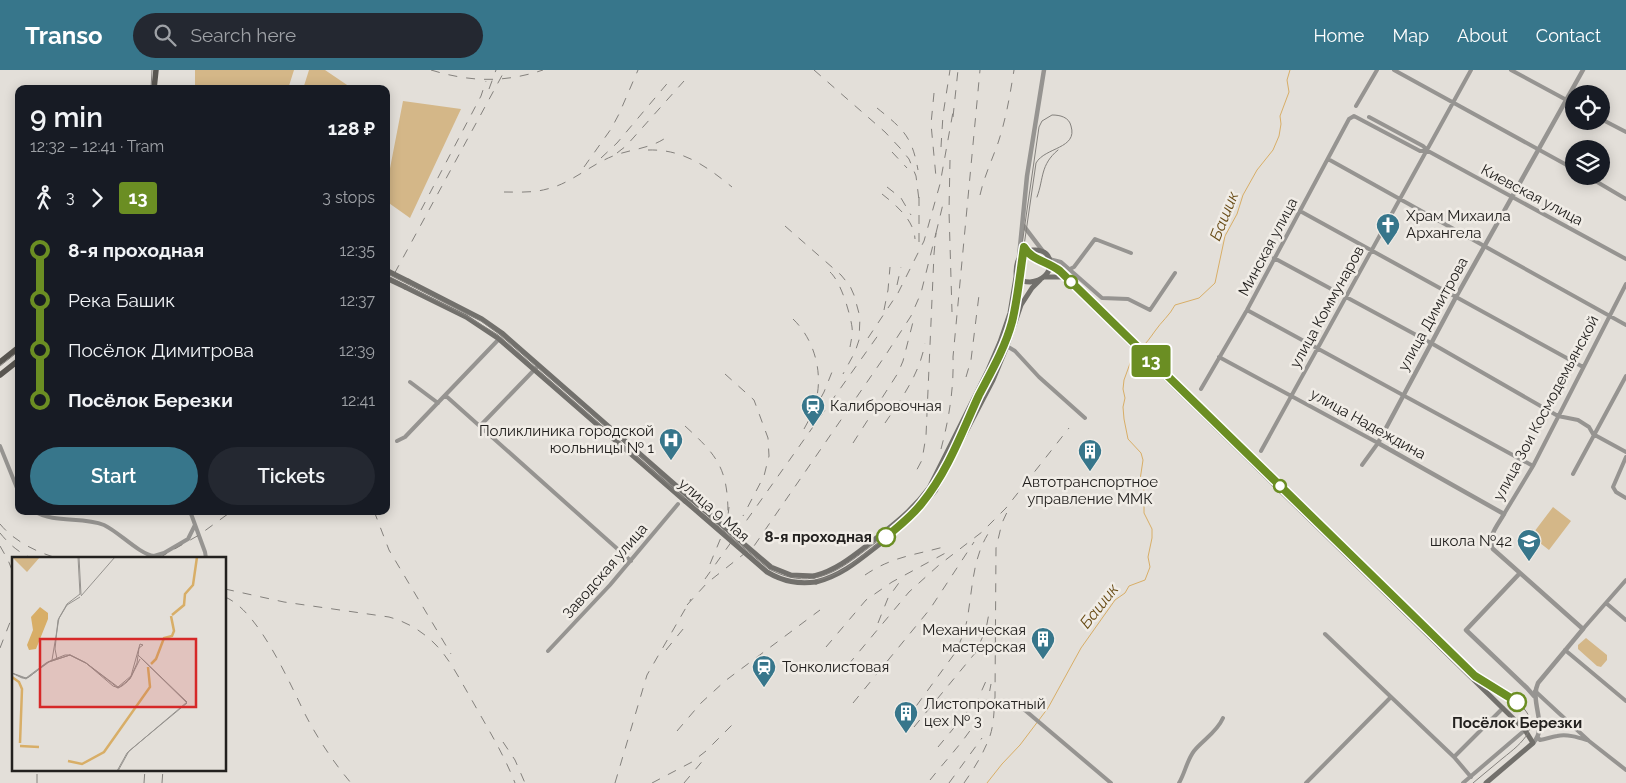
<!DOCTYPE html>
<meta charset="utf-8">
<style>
:root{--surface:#171b24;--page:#242831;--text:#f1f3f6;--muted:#9ea1a6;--accent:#37768b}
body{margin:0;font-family:Raleway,sans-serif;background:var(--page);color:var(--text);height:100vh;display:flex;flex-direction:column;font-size:19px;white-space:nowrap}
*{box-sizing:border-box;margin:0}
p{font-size:16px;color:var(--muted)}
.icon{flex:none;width:28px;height:28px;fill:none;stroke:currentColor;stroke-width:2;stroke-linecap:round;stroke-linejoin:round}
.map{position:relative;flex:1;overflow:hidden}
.sheet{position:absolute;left:15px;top:15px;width:375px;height:430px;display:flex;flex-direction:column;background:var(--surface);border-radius:10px;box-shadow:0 2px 12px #0003}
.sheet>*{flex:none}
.badge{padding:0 10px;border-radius:4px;font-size:18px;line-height:32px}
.fabs{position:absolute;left:1565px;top:15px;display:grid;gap:10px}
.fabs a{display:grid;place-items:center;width:45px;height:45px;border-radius:50%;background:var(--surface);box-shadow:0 2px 12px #0003;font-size:25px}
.map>.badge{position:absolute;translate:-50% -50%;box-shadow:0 0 0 2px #fff}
.legs{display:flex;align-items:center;gap:8px;height:55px;padding:0 15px;font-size:16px}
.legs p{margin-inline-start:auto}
.headline{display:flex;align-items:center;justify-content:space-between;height:85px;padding:0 15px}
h1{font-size:28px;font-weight:600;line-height:38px}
.action{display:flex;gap:10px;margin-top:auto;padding:10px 15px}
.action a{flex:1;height:58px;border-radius:30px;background:var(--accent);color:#fff;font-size:20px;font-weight:600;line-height:58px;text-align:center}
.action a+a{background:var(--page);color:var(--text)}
ul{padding:0 15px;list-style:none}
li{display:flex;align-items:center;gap:18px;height:50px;font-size:19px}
li i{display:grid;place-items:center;width:8px;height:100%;margin:0 6px;background:currentColor}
li i::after{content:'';width:12px;height:12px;margin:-6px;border:4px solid;border-radius:50%;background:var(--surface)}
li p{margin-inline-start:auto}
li:first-child i{background:linear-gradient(#0000 50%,currentColor 0)}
li:last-child i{background:linear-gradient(currentColor 50%,#0000 0)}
header{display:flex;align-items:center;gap:30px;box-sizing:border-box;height:70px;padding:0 25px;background:var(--accent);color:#fff}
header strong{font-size:24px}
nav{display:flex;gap:28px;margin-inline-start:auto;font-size:18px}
.search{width:350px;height:45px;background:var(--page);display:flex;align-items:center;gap:12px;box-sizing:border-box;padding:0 18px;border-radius:28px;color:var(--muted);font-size:19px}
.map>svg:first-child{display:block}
.green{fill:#d4b788}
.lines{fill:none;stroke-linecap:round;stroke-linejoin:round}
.stream{stroke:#d8ae67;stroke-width:1}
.minor{stroke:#969491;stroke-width:4}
.tertiary{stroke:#969491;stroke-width:4.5}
.secondary{stroke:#72706c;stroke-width:5}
.primary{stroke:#595651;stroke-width:5.5}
.tram{stroke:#84817d;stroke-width:1}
.rail{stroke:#84817d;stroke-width:1;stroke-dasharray:9 9;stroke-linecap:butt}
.secondary-bridge{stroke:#72706c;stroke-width:5}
.line-1-casing{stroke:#fff;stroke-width:11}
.line-1{stroke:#6b8e23;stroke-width:8}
.stop-1-dot{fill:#fff;stroke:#6b8e23;stroke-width:2.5}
.labels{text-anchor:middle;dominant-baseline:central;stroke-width:5;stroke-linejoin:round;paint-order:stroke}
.street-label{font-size:15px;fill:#23211f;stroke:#f0ece6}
.poi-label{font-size:15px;fill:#23211f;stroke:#f0ece6;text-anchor:start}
.stop-label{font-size:15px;font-weight:bold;fill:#23211f;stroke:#f0ece6;text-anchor:end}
.water-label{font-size:16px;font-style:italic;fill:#684b15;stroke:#f0ece6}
.inset-river{fill:none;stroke:#d8ae67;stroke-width:2.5}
.inset-road{fill:none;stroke:#96938f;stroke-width:1}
.view{fill:#d62828;fill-opacity:0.15;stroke:#d62828;stroke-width:2.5}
.inset-edge{fill:none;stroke:#23211f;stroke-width:2.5}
</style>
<header>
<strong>Transo</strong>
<div class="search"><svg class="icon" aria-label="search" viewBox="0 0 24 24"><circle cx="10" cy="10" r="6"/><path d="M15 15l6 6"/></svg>Search here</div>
<nav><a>Home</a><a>Map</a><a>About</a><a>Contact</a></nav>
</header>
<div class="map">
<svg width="1626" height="713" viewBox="0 0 1626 713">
<rect width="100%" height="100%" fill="#e3dfd9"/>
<path class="green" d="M195,0H294L288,19H195Z
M309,0H325L353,19H303Z
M403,31L461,39L410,148L386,131V119Z
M1553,437L1571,451L1549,480L1531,466Z
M1586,568L1607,585V590L1601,597L1597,596L1578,579V575Z"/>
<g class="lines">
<path class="stream" d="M1139,280C1146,274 1150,268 1155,261C1161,252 1170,245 1175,235L1199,228L1215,213L1225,166L1237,144L1243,125L1257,100L1273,80L1279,66L1281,54L1280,46L1289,22L1287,10L1290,0
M987,713L1002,694L1020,675L1048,638L1081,578L1115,530L1125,523L1129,516L1145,510L1150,497L1148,487L1152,468V459L1144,443V420L1140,410L1143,390L1141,383L1128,369L1124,349L1123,337L1125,328L1123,319L1124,310L1132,288L1136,283"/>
<path class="minor" d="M1394,0L1574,99
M1511,0L1574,34
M1356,36L1377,0
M1369,47L1423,76L1428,81
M1601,49L1626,62
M1328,89L1626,255
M1587,106L1626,129
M1300,141L1583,297
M1274,188L1431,273L1558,346L1578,350L1589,357L1593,364L1626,382
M1049,189L1061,192L1102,228L1128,229L1150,240L1175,203
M1070,199L1074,197L1095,169L1131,183
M1247,240L1533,396
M1000,272L1015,281L1039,307L1085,348
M1219,287L1378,373L1362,395
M410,312L438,333
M1201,319L1247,240L1349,49L1354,46L1420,81H1428L1626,189
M446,326L631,491
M480,356L536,298
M397,371L405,367L499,269
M0,376L19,423
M1261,381C1331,254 1401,127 1471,0
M1626,387L1613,417L1616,422L1626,428
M1573,404L1626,306
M34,441C55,454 82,446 104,455C119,462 139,484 154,486L164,483L188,469L195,455
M190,441L205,482L206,488
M1504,444L1533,396L1626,214
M1606,533L1626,550
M1583,559L1626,510
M1325,564L1454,687L1471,707
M1565,580L1626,631
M548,581L610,515L678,434
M1535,621L1589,671L1626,700
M1014,631L1111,713
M1538,668L1540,670C1546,669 1551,667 1557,666C1567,664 1577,667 1587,670
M1454,687L1503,638
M1179,713C1185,703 1187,690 1194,681C1203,670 1217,662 1223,648
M1306,713L1391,627
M1463,713L1525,660"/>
<path class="tertiary" d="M1023,155L1042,180
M1019,187L1027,106L1044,0
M1520,503L1466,560L1527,618L1534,626
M1533,673C1549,657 1529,632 1538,613L1583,559L1493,479C1487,466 1498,455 1504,444L1378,373L1456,227L1583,0"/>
<path class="secondary" d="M1033,180C1057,178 1056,210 1030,212C1024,212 1020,211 1016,207C1016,191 1017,185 1033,180Z
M1051,196L1525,660L1533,673L1486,713
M1044,207H1061
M408,211L482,249L502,263L689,427
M405,217L466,247L499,269L685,431
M814,506C836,500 852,487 870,473C892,456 912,441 929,418L988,300L1000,272L1010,243L1016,207
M816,512C840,506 857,492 876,477C899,460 918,443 935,421L993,310L1007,276L1021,235L1032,218L1040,210"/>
<path class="primary" d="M154,19L156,0
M0,292L19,277
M0,305L19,290"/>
<path class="tram" d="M151,19L152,0
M1037,127C1044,108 1040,95 1058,80
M1023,175L1029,185L1048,192L1059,201L1475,606C1489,616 1505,622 1518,633C1545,655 1522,673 1503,688C1493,696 1483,705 1473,713
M386,203L481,251L499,264L643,389L687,430L769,499C807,519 832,506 863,482C883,467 904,452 921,432C938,411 950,384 962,359C975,331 989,302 1002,273L1013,237L1039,57L1042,51L1052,45C1060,45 1069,47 1071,56C1078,79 1045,77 1036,93L1015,238L1004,274L945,398C938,411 931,423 922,434C906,452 886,467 867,482C858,489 849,497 839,502C829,507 818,511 806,512C789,513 774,505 760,495L498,265L467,246L386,205
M0,296L19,281"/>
<path class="rail" d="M431,0C470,12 504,13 543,0
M814,0L885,62L900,78L909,89L916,106L919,130
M489,19L496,0
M934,23L931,54L936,107
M877,38C903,59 912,66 918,100
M953,47L958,0
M941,77L943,45L950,0
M648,80C683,79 706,96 732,117
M892,82L907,98
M617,83L626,76L684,11
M601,88L617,73L671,9
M950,90L949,141L952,242
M584,97L611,59L619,44L638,0
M887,117L901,128L911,145
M504,122C518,122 533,123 547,119C570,114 590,95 613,86C631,79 650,79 667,67
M882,124C896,135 914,150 915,169
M980,125C984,107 992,90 998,73C1006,49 1010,25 1014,0
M421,140L481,26L486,11
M785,156L841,205L850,216L854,225L860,247L859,270L855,282L843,304
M936,163L943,134
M919,172V125
M830,202C841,212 850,243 852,257C853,264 851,271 850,277
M897,215L901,197
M386,219L505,0
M884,240L888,220L890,197
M793,249C815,270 824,305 815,334
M868,268L898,223L924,171L940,114L953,42
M725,304L754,330L768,368L769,386L764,406L743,446
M966,307L971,290L979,225
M885,353C902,328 920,303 925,273
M685,356C718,386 728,399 728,445
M804,359L824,322L832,302
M853,373L898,303L903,291L914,248
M941,379C949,349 954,318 953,287L980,0
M374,441L389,480L451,584
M0,454C14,471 36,482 57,488
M0,463C9,474 18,482 31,488
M0,476L8,490L14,505
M159,488L199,465L232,441
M710,494L727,453L729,437
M865,505C893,486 916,485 947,476
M705,509L879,264
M225,519L284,532L389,547C407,552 422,561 435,574C449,588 459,608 469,625C485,654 503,682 515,713
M225,527C259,541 290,614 306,646C318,669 334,693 351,713
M687,535L707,513L754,476L885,286L911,246L921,223L936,163L934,184L926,366L922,390L913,407
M878,553L888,528L901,510
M826,577L866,530L892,512L951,480
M0,578L14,542
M666,580L688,553
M848,595L909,522L939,495L982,462L1006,438L1069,358
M853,633L930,539L974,472
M906,650L955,583C960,573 965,561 967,550C973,518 972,485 992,458
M914,657L976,582L986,559L990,538
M677,661L701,633L725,611L820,540
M503,672L515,690L525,713
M938,677L978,629L986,611
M930,710C952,682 986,650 991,614
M37,713V699
M144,713L145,699
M162,713L163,699
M615,713L647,605L691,529
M652,713L692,692L706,681L733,654
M684,713L705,688
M949,713L982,668
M964,713C973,700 982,686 988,671C994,658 994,641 995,627L996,478L1002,453L1009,438"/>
<path class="secondary-bridge" d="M386,200L408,211
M386,208L405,217
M689,427L771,497L791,505L814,506
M685,431L767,502C784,512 798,514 816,512"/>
</g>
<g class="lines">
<g class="line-1-casing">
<path id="line-1" d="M886,467C899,456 912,446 922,433C948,401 962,362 979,325C991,302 1005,278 1012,252C1018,228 1020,202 1024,177C1031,190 1047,191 1060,201L1475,606L1517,632"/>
</g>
<use href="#line-1" class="line-1"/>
</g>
<defs>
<g id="church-pin" transform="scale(1.25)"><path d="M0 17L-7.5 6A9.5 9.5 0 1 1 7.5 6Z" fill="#37768b" stroke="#f0ece6"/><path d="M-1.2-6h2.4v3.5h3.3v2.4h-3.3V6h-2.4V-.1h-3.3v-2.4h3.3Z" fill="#fff"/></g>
<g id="station-pin" transform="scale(1.25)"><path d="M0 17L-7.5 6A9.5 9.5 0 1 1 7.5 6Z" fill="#37768b" stroke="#f0ece6"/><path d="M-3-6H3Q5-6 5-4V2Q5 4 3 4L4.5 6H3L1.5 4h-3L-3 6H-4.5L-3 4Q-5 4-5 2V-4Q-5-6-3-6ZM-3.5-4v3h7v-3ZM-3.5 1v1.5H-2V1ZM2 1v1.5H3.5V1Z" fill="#fff"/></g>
<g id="hospital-pin" transform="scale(1.25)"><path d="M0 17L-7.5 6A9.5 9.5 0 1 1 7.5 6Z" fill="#37768b" stroke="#f0ece6"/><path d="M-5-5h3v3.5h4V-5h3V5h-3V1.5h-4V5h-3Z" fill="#fff"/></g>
<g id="building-pin" transform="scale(1.25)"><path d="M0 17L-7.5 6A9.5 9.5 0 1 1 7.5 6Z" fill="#37768b" stroke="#f0ece6"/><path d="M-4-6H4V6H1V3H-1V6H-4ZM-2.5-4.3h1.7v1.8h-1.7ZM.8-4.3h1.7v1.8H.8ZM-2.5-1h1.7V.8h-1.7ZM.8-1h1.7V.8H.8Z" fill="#fff"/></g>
<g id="school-pin" transform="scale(1.25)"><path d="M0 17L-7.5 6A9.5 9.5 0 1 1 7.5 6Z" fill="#37768b" stroke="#f0ece6"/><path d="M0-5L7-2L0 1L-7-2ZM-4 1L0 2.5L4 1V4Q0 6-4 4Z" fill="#fff"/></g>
</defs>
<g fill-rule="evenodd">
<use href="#church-pin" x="1388" y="155"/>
<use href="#station-pin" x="813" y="336"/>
<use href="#hospital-pin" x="671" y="370"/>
<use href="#building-pin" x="1090" y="381"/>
<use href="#school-pin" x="1529" y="471"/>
<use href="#building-pin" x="1043" y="569"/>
<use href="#station-pin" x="764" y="597"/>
<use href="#building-pin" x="906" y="643"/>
</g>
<g class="stop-1-dot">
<circle cx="1071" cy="212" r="6"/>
<circle cx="1280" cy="416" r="6"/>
<circle cx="886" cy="467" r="9"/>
<circle cx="1517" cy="632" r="9"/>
</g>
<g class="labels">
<g class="street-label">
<text transform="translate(1532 125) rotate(28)">Киевская улица</text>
<text transform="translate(1268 177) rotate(-62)">Минская улица</text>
<text transform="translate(1327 237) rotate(-61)">улица Коммунаров</text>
<text transform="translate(1433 244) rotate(-61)">улица Димитрова</text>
<text transform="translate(1546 338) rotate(-62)">улица Зои Космодемьянской</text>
<text transform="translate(1368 354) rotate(29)">улица Надеждина</text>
<text transform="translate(714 440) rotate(41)">улица 9 Мая</text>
<text transform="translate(605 501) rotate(-49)">Заводская улица</text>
</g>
<g class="poi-label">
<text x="1406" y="146">Храм Михаила<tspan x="1406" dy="17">Архангела</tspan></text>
<text x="830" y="336">Калибровочная</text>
<text x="654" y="361" text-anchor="end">Поликлиника городской<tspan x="654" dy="17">юольницы № 1</tspan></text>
<text x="1090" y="412" text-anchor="middle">Автотранспортное<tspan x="1090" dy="17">управление ММК</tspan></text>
<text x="1512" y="471" text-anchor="end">школа №42</text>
<text x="1026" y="560" text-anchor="end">Механическая<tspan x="1026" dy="17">мастерская</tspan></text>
<text x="782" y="597">Тонколистовая</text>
<text x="924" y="634">Листопрокатный<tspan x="924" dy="17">цех № 3</tspan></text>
</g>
<g class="stop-label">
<text x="872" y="467">8-я проходная</text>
<text x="1517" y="653" text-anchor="middle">Посёлок Березки</text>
</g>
<g class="water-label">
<text transform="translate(1224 146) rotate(-68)">Башик</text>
<text transform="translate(1099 536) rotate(-52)">Башик</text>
</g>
</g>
<g transform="translate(12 487)">
<rect width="214" height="214" fill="#e3dfd9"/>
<path d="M0,0H28L15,15Z" fill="#d4b788"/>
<path d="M28,50L36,56V62L24,92L17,93L15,88L21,73L19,60Z" fill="#d8ae67"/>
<path class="inset-river" d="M160,58L172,48L173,37L181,28L185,0M139,107L144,102L152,81L160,79L162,74L159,59M0,120L7,125L10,132L8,186M8,189L27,190M56,204L70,207L92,195L138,130L136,110"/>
<path class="inset-road" d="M67,0L69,38M69,39L103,0M128,87L131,88L127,91L125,106L119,120L116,123L115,125L110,129L106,131L104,130L101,129L74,106L58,98L36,105L17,120L14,121H10L0,116L14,121L34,106L38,104L53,98H58L74,106L106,130L119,119ZM45,102L43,92L46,63L55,48L68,40M40,103L47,61L55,47L68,37L66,0M0,116L14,122L37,105L58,98L74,106L106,131L118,122L128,102M105,214L115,196L175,145L126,98M106,214L117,194L175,146L129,101"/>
<path class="view" d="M28,82H184V150H28Z"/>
<rect width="214" height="214" class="inset-edge"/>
</g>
</svg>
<div class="fabs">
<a><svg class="icon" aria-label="locate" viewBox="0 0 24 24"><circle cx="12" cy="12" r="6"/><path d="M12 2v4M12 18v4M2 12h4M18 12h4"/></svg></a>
<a><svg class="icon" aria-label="layers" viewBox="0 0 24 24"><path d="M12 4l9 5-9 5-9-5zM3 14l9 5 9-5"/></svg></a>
</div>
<b class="badge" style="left:1151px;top:291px;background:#6b8e23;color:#fff">13</b>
<section class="sheet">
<div class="headline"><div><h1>9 min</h1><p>12:32 – 12:41 · Tram</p></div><b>128 ₽</b></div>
<div class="legs"><svg class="icon" aria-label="walk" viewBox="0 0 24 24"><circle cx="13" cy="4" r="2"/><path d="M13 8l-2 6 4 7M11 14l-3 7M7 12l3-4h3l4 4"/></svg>3<svg class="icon" aria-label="forward" viewBox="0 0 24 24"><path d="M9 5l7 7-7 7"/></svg><b class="badge" style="background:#6b8e23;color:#fff">13</b><p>3 stops</p></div>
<ul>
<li><i style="color:#6b8e23"></i><b>8-я проходная</b><p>12:35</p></li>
<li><i style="color:#6b8e23"></i><span>Река Башик</span><p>12:37</p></li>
<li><i style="color:#6b8e23"></i><span>Посёлок Димитрова</span><p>12:39</p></li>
<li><i style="color:#6b8e23"></i><b>Посёлок Березки</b><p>12:41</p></li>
</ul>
<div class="action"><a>Start</a><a>Tickets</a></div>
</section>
</div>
